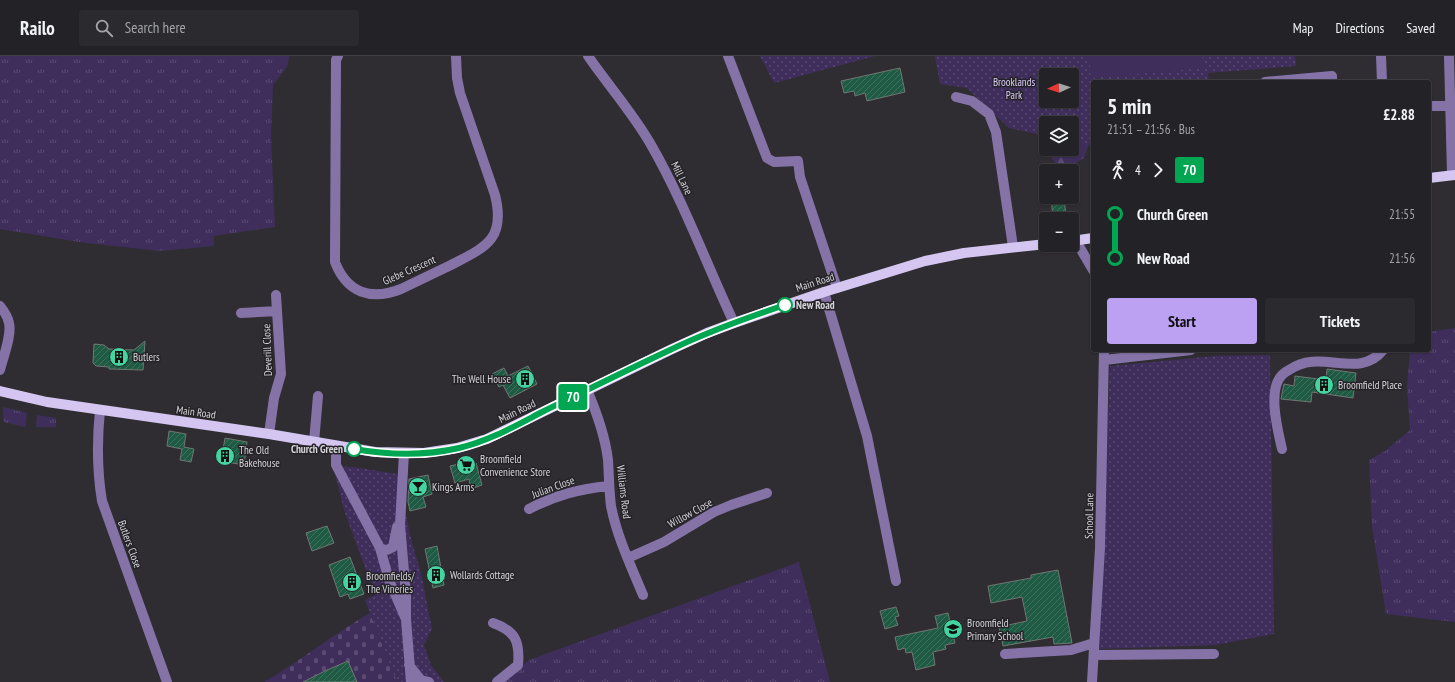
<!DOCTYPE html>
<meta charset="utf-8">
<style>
:root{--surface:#232226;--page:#2b2a2e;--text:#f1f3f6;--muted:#a3a4a7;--line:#403f43;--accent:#bca0f2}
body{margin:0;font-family:"PT Sans Narrow",sans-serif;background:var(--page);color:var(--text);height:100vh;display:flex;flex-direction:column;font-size:15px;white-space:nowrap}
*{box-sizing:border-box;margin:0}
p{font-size:13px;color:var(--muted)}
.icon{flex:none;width:22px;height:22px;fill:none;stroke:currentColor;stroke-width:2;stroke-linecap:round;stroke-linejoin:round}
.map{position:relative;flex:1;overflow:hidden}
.details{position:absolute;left:1091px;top:24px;width:340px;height:272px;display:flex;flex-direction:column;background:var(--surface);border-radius:4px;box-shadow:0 1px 3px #0004,0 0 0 1px var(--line)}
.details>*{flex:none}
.badge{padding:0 8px;border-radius:3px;font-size:14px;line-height:26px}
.needle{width:26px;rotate:266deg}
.buttons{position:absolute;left:1039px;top:12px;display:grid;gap:8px}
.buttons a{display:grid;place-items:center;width:40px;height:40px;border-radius:4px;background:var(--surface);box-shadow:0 1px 3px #0004,0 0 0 1px var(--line);font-size:20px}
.map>.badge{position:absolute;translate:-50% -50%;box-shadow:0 0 0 2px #fff}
.legs{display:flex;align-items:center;gap:6px;height:44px;padding:0 16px;font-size:13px}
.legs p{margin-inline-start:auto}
.summary{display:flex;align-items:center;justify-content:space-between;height:68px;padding:0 16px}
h1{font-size:22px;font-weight:800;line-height:30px}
.action{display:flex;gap:8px;margin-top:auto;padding:8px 16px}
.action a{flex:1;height:46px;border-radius:4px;background:var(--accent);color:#111;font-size:16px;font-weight:800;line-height:46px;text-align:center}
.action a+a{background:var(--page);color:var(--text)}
ul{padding:0 16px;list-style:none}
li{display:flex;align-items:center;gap:14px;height:44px;font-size:15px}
li i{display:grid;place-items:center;width:6px;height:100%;margin:0 5px;background:currentColor}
li i::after{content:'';width:10px;height:10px;margin:-5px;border:3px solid;border-radius:50%;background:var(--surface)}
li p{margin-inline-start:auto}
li:first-child i{background:linear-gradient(#0000 50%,currentColor 0)}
li:last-child i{background:linear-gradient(currentColor 50%,#0000 0)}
header{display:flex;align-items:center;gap:24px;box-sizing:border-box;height:56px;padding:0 20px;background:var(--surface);border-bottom:1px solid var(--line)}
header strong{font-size:19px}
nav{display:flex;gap:22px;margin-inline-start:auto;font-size:14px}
.search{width:280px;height:36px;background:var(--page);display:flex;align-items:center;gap:10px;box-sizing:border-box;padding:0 14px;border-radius:4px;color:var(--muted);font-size:15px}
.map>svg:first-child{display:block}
.grass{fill:url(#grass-tufts)}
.forest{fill:url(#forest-firs)}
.cemetery{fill:url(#cemetery-stones)}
.park{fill:url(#park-dots);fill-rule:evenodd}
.pitch{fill:#3f2e5b}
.building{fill:url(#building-hatch);stroke:#707773}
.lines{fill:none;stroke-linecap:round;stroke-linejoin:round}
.minor{stroke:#8573a8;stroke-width:10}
.major{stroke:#d4c6f1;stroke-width:10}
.line-1-casing{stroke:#fff;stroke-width:9}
.line-1{stroke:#00a651;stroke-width:6}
.stop-1-dot{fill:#fff;stroke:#00a651;stroke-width:2}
.labels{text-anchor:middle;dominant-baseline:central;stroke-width:3;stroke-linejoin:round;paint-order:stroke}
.park-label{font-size:11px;fill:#dbcdf8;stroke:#252328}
.street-label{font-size:11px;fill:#d5d4d7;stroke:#252328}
.stop-label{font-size:11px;font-weight:bold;fill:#d5d4d7;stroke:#252328;text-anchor:start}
.poi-label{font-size:11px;fill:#d5d4d7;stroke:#252328;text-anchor:start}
</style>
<header>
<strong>Railo</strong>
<div class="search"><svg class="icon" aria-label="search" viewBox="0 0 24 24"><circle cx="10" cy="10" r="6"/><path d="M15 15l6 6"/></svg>Search here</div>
<nav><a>Map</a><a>Directions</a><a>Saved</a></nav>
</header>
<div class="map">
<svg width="1455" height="626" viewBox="0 0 1455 626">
<defs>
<pattern id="grass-tufts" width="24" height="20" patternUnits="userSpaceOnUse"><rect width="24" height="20" fill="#3f2e5b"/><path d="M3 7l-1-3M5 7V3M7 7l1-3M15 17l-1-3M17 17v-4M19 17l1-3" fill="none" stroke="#5a4b72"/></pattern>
<pattern id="forest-firs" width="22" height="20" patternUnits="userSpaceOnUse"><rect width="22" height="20" fill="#3f2e5b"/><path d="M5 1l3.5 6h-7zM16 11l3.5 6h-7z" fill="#5a4b72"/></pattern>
<pattern id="cemetery-stones" width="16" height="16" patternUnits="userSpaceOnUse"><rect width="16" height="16" fill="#3f2e5b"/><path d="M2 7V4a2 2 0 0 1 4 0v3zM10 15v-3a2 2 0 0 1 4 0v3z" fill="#5a4b72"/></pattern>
<pattern id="park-dots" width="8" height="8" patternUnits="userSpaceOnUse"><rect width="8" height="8" fill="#3f2e5b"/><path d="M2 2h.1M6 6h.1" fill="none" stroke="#5a4b72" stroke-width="1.8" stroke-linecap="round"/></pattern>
<pattern id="building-hatch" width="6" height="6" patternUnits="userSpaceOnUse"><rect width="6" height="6" fill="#1e5a44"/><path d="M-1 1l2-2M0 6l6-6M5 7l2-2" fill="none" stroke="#3e715e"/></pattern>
</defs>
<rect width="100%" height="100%" fill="#2f2d32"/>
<path class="grass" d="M0,0H289L288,9L273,29L271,81L275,171L214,180V190L160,195L86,187L0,173Z
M1455,272V566L1386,558L1372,471L1369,404L1385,395L1410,374L1407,331L1410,294H1429V276Z
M3,351L27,357L25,371L4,366L3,364Z
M37,359L56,362V371H36Z
M799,506L830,626H504L529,604Z"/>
<path class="forest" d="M1077,0L1090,85L1084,102L1065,113L1057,110L1046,93H1072V19Z"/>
<path class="cemetery" d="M370,557L397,626H264C301,605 333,578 370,557Z"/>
<path class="park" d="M760,0H875L774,27Z
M935,0H1295L1296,10L1208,17L1209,26H1093V89L1072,86V67H1046V80L1009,72L967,32L940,28ZM1046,19H1072V45H1046Z
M1270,299L1274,578L1215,589L1098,593L1110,310L1216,300Z
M333,410L353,411L397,418L412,487L421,517L432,573L424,589L431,609L444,626H397L365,544L375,539L344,454Z"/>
<path class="pitch" d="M1089,0H1202L1203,12L1091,22Z"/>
<path class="building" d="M900,12L905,36L867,45L865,37L855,40L854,35L844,37L841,25Z
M1051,141H1064L1066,161L1053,162Z
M145,285L143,314L109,313V311L96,310L93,307L94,288L104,289L109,293L134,294Z
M528,310L537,328L510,342L503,329L499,331L492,318L504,312L508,320Z
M1327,313L1356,317L1353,342L1312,336L1311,346L1281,343L1284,328L1294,330L1295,320L1326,324Z
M169,375L186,378L184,391L194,393L191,406L180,404L182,393L167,390Z
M225,382L247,386L244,409L221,405Z
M472,405L473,408L476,407L482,429L471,433L469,423L455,427L450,410Z
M428,419L432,438L423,441L426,451L410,455L408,446L409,423Z
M327,470L334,487L312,495L306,477Z
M437,490L444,529L433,532L425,493Z
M350,501L364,538L350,543L348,538L340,541L329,509Z
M1058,514L1072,587L1054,588L1053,581L1003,590L999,571L1027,565L1022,541L991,547L988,530L1031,522V519Z
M896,551L899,560L895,561L898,569L885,573L880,555Z
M948,557L955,587L945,589L946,593L933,596L935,609L916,614L912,596L906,597L905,592L898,594L895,581L938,572L935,560Z
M348,605L357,626H303L325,615Z"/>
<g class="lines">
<path class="minor" d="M338,0L336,4L335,206C347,237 371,245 401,233C418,225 434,217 451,209C486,191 506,183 495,139L460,37L457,22L456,0
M588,0C608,29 632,56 650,87C683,144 706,207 734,267
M728,0L767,102L774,106L798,105L800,121L837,232
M1381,0L1382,26
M1449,0L1452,119
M1265,26L1332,20V26
M956,41L972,45L989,58L996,76L1013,191
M1429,50H1449
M1076,185L1093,214
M824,236L867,380L896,525
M0,250C4,255 8,260 9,267C12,280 3,301 0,314
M241,257L277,255
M1104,304L1191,294
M587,334C597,357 605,379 608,404C609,419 609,434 611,450C617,481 631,510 643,539
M100,354C97,384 97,415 102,445L167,626
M269,378L274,342L281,318L276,239
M314,386L318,340
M336,390V409L380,492L389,524L405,561
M1282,393C1278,375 1267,334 1282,319C1284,317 1287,315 1289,314C1321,291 1358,325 1383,294
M404,397L400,469L406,539V563L411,626
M529,453C556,439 579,433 609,430
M380,492C386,495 388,494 393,491L397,471
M628,502L664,486L714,456L731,449L767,437
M493,567C516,575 520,586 518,609L497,626
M1005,598L1071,594L1094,587
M1094,599L1214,598
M409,609L421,624L429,626
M1092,626L1100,492L1104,294"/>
<path class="major" d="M1429,122L1455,119
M1072,185L1093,182
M0,335L47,346L269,378L375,396L424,397L457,392L487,383L670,294L707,277L734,267L824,236L925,205L964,197L1046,188"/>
</g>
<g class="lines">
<g class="line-1-casing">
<path id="line-1" d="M354,393C388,399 424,400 459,392C489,385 515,370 542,356C585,335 627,314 670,294C707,276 746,262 785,249"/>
</g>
<use href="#line-1" class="line-1"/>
</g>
<defs>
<g id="building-disc" transform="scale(1)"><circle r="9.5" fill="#42d4a1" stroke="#252328"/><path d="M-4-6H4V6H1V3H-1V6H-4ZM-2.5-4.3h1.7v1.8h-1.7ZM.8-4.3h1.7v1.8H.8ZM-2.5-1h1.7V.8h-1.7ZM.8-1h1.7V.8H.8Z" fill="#111"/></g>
<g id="supermarket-disc" transform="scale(1)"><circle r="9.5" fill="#42d4a1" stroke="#252328"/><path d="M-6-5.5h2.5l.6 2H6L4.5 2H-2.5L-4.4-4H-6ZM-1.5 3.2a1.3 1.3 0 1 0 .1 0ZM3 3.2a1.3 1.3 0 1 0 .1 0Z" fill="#111"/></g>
<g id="bar-disc" transform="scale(1)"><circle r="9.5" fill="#42d4a1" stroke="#252328"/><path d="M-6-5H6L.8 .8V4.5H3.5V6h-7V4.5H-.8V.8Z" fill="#111"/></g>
<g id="school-disc" transform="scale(1)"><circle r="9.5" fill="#42d4a1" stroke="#252328"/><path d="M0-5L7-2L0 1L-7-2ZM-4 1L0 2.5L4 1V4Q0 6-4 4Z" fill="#111"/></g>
</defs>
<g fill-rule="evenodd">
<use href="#building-disc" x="119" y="301"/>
<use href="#building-disc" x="525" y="323"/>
<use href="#building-disc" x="1324" y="329"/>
<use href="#building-disc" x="225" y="400"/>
<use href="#supermarket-disc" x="466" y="409"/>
<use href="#bar-disc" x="418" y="431"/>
<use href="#building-disc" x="436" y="519"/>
<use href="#building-disc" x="352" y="526"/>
<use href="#school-disc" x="953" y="573"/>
</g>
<g class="stop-1-dot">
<circle cx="785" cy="249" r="7"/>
<circle cx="354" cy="393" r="7"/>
</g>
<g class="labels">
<g class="park-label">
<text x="1014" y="26">Brooklands<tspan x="1014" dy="13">Park</tspan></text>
</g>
<g class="street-label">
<text transform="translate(682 122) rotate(64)">Mill Lane</text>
<text transform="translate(409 214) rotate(-24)">Glebe Crescent</text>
<text transform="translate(815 226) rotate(-18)">Main Road</text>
<text transform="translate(267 294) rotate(-92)">Deverill Close</text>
<text transform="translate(517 355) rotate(-26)">Main Road</text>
<text transform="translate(196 356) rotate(8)">Main Road</text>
<text transform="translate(553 431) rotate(-20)">Julian Close</text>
<text transform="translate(624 436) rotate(83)">Williams Road</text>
<text transform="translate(690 457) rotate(-29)">Willow Close</text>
<text transform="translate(1089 460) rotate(-89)">School Lane</text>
<text transform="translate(130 488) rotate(70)">Butlers Close</text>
</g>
<g class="stop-label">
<text x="796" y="249">New Road</text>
<text x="343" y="393" text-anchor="end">Church Green</text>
</g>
<g class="poi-label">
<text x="133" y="301">Butlers</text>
<text x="511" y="323" text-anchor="end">The Well House</text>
<text x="1338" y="329">Broomfield Place</text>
<text x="239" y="394">The Old<tspan x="239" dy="13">Bakehouse</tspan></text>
<text x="480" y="403">Broomfield<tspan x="480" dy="13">Convenience Store</tspan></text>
<text x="432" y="431">Kings Arms</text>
<text x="450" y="519">Wollards Cottage</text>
<text x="366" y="520">Broomfields/<tspan x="366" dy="13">The Vineries</tspan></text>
<text x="967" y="567">Broomfield<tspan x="967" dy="13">Primary School</tspan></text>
</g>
</g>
</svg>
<div class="buttons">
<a><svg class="needle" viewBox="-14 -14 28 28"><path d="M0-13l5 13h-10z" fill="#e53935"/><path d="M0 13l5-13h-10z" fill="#a3a4a7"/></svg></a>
<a><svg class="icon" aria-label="layers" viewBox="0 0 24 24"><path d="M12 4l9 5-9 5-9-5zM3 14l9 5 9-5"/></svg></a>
<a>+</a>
<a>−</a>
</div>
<b class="badge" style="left:573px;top:341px;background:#00a651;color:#fff">70</b>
<section class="details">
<div class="summary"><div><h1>5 min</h1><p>21:51 – 21:56 · Bus</p></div><b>£2.88</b></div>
<div class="legs"><svg class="icon" aria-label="walk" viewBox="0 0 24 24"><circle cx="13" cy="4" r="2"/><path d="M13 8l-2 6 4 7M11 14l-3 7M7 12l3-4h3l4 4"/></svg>4<svg class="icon" aria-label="forward" viewBox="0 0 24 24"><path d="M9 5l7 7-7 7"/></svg><b class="badge" style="background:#00a651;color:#fff">70</b></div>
<ul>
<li><i style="color:#00a651"></i><b>Church Green</b><p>21:55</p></li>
<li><i style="color:#00a651"></i><b>New Road</b><p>21:56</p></li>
</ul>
<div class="action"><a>Start</a><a>Tickets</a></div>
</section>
</div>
